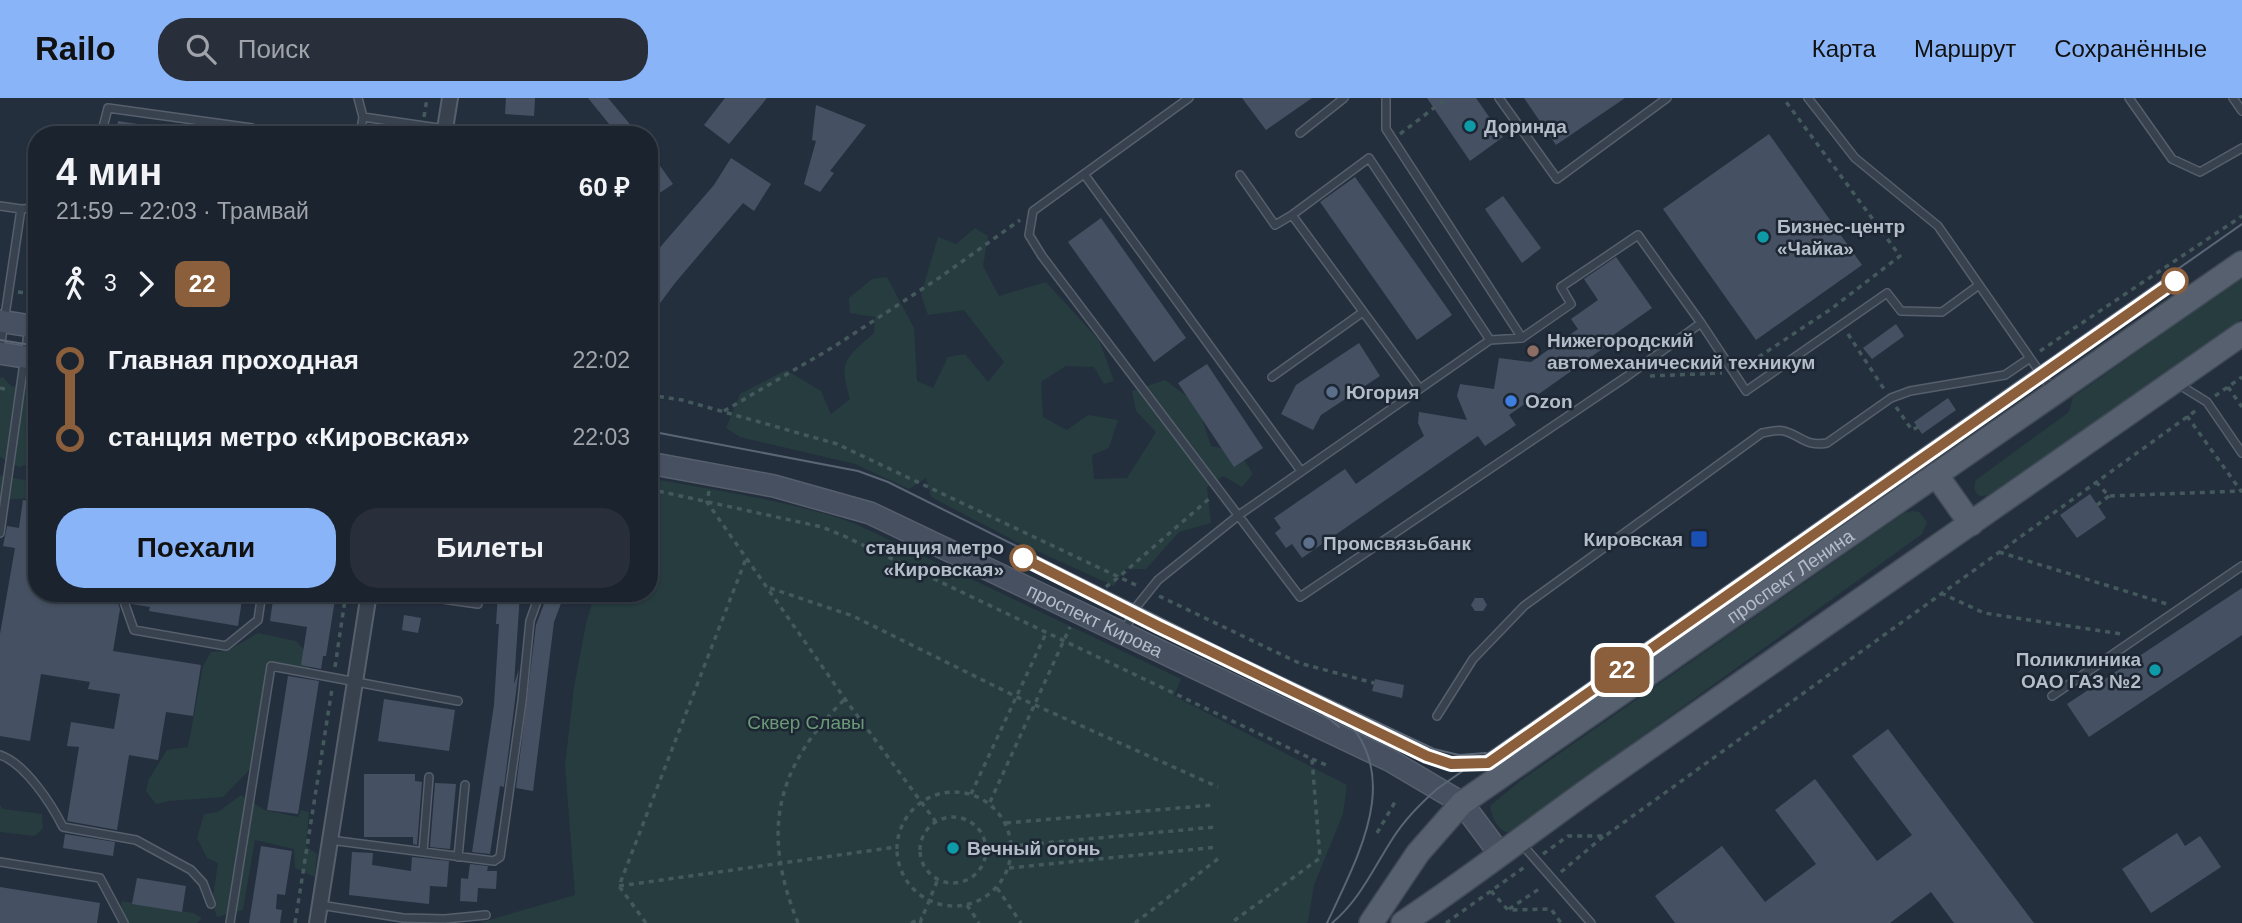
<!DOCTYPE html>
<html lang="ru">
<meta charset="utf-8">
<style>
:root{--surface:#1b232e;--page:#282f3a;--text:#f1f3f6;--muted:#a0a4aa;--line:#39404a;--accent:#8ab4f8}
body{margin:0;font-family:Arial,sans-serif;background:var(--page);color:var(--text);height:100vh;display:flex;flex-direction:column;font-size:26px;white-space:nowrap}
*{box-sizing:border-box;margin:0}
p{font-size:23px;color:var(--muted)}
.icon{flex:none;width:38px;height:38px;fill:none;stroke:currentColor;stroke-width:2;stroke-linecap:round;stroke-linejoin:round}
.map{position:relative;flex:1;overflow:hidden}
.drawer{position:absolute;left:28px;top:28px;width:630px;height:476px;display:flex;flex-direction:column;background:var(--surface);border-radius:28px;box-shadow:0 2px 5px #0004,0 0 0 2px var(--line)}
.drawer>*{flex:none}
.badge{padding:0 14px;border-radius:10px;font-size:24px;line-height:46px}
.map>.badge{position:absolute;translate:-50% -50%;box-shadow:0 0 0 4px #fff}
.legs{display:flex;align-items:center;gap:10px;height:77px;padding:0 28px;font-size:23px}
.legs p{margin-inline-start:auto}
.head{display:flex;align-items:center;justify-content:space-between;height:119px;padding:0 28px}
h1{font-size:38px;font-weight:700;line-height:52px}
.action{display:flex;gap:14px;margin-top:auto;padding:14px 28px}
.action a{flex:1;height:80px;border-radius:28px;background:var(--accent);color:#111;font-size:28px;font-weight:700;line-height:80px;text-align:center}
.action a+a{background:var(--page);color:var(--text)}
ul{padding:0 28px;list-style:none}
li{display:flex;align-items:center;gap:24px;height:77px;font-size:26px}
li i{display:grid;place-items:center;width:10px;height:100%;margin:0 9px;background:currentColor}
li i::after{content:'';width:18px;height:18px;margin:-9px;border:5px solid;border-radius:50%;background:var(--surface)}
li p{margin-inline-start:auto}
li:first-child i{background:linear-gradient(#0000 50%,currentColor 0)}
li:last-child i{background:linear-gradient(currentColor 50%,#0000 0)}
header{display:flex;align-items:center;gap:42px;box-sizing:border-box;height:98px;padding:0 35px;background:var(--accent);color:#111}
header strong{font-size:33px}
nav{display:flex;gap:38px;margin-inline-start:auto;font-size:24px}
.search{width:490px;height:63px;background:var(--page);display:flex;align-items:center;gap:18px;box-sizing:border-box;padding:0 24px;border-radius:28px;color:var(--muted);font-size:26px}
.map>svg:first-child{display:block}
.green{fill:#263c3f}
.building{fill:#455162}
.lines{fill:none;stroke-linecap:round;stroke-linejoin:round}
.lane-casing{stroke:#565f6c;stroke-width:10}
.street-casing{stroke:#565f6c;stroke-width:18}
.secondary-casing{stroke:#565f6c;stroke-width:24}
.primary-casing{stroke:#414a57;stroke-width:26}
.path{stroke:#44595c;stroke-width:3.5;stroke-dasharray:5 5;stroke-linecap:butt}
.lane{stroke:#38414e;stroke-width:7}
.street{stroke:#38414e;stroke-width:14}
.secondary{stroke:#465061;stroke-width:21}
.primary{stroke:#56606e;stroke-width:23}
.tram{stroke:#5a6575;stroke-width:2}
.line-1-casing{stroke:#fff;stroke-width:16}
.line-1{stroke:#8b5e3c;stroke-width:10}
.culture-dot{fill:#0f9aa8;stroke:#1d2633;stroke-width:2.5}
.stop-1-dot{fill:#fff;stroke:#8b5e3c;stroke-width:3.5}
.education-dot{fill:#8d6e63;stroke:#1d2633;stroke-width:2.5}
.service-dot{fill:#5c6f8a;stroke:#1d2633;stroke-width:2.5}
.shop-dot{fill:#3f7fe0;stroke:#1d2633;stroke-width:2.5}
.transit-dot{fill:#1a4fb4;stroke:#1d2633;stroke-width:2.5}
.labels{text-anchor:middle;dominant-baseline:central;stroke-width:5;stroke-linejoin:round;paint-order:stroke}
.poi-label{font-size:19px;font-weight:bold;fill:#b4bcc9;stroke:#1d2633;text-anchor:start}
.stop-label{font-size:19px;font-weight:bold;fill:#b4bcc9;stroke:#1d2633;text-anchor:end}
.street-label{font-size:19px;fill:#b4bcc9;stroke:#1d2633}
.park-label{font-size:19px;fill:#6b9a76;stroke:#1d2633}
</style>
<header>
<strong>Railo</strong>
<div class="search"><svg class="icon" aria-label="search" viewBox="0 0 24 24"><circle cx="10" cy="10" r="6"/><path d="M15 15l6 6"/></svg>Поиск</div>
<nav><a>Карта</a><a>Маршрут</a><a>Сохранённые</a></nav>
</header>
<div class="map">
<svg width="2242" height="825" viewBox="0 0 2242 825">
<rect width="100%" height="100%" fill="#242f3e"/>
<path class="green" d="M975,130L988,138L983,168L999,198L1046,184L1099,242L1114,283L1104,286L1094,269L1066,268L1041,284L1043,319L1067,332L1088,317L1118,322L1109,350L1092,357L1094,381L1127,380L1156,334L1136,313L1132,293L1165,282L1197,306L1211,348L1239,354L1253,376L1242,389L1223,378L1207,389L1211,425L1179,434L1146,471H1125L1114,488L1017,444L931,399L926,380L909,391L855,366L740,339L726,330L740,296L786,272L821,293L831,316L850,301C838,261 846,261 874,235L875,219L850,215L849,200L872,181L887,179L914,230L917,283L933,290L948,259L965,256L988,284L1004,264L964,212L928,217L921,197L938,139L956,146Z
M2242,180V221L1993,397L1979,398C1974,393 1973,389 1976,382L2069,314L2073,299Z
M3,279L12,289L29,284L37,294V325L25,328C32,341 38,349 34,364L19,369L0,359V280Z
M0,377L29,383L32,390L31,400L0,402Z
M649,380C718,393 789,402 856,426L1181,581L1174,598L1347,687L1343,716L1314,787L1308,823L1306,825H479L575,797L565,667L574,589L586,526L595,495H649Z
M1913,413L1919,414L1927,424L1922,436L1508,735C1497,731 1492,719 1490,708L1520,683L1904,415Z
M258,535L296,543L312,560L310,570L274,574L260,661L223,699L169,703L156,706L146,693L149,681L167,652L188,649L203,568L211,554L227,553Z
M241,697L265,712L298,719L301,712L309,714L306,748L317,756L315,779L295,770L294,751L255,742L243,812L217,819L212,805L218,765L207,760L197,740L204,716L218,714Z
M0,707L3,711L42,716L43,730L35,738L0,734Z
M121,803L193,815L202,820L197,825H128L122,818Z"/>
<path class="building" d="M506,0H535L534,18L505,16Z
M588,0H608L639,37H618Z
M725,0H767L729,46L704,27Z
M1242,0H1312L1266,32Z
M1427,0H1476L1503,39L1470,63Z
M1524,0H1625L1556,47Z
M816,7L866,27L830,73L834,75L820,94L804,86L816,43L812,42Z
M118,23L158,29V37H116Z
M1769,36L1862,167L1756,242L1663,111Z
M731,60L771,86L754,113L743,105L675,185L649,220V162L714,87Z
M658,65L673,86L649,102V71Z
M1355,79L1452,217L1417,242L1320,104Z
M1503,98L1541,150L1522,165L1485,111Z
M1101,120L1186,240L1154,264L1068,144Z
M1616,159L1652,210L1612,238L1615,242L1509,317L1516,327L1485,348L1478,338L1302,460L1292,446L1286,450L1275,435L1281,430L1274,420L1345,371L1356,386L1424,338L1418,325L1419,314L1467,322L1457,298L1460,286L1494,291L1499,260L1531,264L1578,231L1571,221L1598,202L1584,181Z
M1896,226L1904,238L1872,261L1863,250Z
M1359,245L1380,278L1321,317L1313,332L1281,316L1296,287Z
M1207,266L1263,350L1234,369L1178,285Z
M1948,300L1956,312L1922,336L1914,324Z
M2090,396L2106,420L2077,440L2060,417Z
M23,402L37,404V495H115L120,511L113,553L201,567L193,618L166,614L158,662L129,657L117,732L67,723L79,649L67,648L71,624L114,631L120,596L88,591L90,584L41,576L30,643L0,638V536L15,450L3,448L7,428L19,430Z
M2242,490V537L2089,639L2067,606Z
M128,495H243L238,528L149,513L150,509L131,506Z
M274,495H336L326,558H323L321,571L301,567L307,529L270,523Z
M498,495H520L514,586L519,571L504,689L500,688L490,756L472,754L494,607L499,526H496Z
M548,495H565L554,524L533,693L516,690L536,527Z
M1475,500H1483L1487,507L1483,513H1475L1471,507Z
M404,517L421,520L418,535L402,532Z
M288,578L319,583L298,716L267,712Z
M1375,581L1404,587L1402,600L1372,593Z
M384,601L455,612L449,653L378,643Z
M1888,631L2034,825H1954L1931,794L1890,825H1675L1655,798L1722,748L1765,804L1816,766L1775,712L1815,681L1877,763L1912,737L1852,658Z
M364,676H415V683L422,684L417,747L413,746V739H364Z
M435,685L456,686L450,751L430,749Z
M2177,735L2185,748L2200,738L2221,769L2151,815L2122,771Z
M65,736L115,744L113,758L63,750Z
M261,748L292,753L285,797L277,796L276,811L282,812L280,825H249Z
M352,754L373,755L372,767L411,773L412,759L449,763L447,789L430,788L429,806L349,797Z
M470,766L488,768L487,773H497L496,791L478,790L477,804L460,803L461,780L468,781Z
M137,780L186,788L182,814L132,806Z
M0,789L100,805L97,825H0Z"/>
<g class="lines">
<g class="lane-casing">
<path id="lane" d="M358,0L363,19L445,31
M1386,0V31L1522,240
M1499,0L1557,81L1667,0
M1808,0L1855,60L1938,128L2053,293
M2129,0L2172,61L2200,74L2242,50
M2233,0L2242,13
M1300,35L1344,0
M101,37L108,10L252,30L251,37
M360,37L363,19
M1084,76L1301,373
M1240,77L1275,127L1292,117
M0,108L21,111L0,251
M21,111L37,110
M1701,225L1746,293L1887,195L1901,213L1942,214L1979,187
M1272,279L1363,214
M2178,286L2207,304L2242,355
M1420,291L1292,117L1369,60L1490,242
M0,435L29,229
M121,495L134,532L226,548L258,522L262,495
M400,495L478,506
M1125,532L1137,508L1158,482L1239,417L1490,242L1522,240L1571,206L1561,189L1638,137L1701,225L1626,279L1300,499L1042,158L1029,137L1033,113L1189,0
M2052,598L2242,468
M1437,618L1473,561L1524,508L1762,335C1769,334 1777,331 1784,333C1802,338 1806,349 1827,345L1891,300L1910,293L2005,277L2030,260
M0,657C25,665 52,707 63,729L136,742L191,772L203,785L211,806
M330,742L494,763L500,759L522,603L530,523L540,495
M1520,744L1591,825
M423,754L429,679
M458,759L465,687
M0,764L100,780L124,825
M320,807L403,820L445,821L486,817
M230,825L271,568L458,603"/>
</g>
<g class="street-casing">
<path id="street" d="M444,37L450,0
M317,825L369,495"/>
</g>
<g class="secondary-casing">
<g id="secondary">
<path d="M0,223L37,229"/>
<path d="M0,255L37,261"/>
<path id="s1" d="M649,365L774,388L870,415L1391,663L1462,705L1500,756"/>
</g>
</g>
<g class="primary-casing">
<g id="primary">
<path d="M1937,378L1971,426"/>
<path id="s2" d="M1371,825L1418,755L1462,705L2242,165"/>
<path d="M1403,825C1474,778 1541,725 1611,676L2242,236"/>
</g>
</g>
<path class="path" d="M424,19L427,0
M1400,36L1447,0
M18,194L37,196
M1848,236L1884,291
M2040,253L2242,118
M1742,270L1831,211L1900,158L1784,1
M1650,278L1722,275
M2228,289L2242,309
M0,290L10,292
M649,297L682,302L837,346L1140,489
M2215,298L2242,279
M1896,309L1912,332L1918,329
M724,313L835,248L939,180L1020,122
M2187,318L2241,393
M2096,384L2109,398L2242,393
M649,391L822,429L844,438L1312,661L1320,760L1231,825
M709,393L707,404L845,601L936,724
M2097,407L2109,398
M1999,454L2167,506
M770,490L853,518L1017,599L1218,689
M1941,495L1984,515L2122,536
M1159,498L1299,565L1374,585
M1090,501L1120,478L1210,400
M335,569L346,495
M1312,661L1326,667
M897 751a57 57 0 1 1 114 0a57 57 0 1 1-114 0Z
M971,696L1047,533
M990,704L1070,529
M920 752a33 33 0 1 1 66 0a33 33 0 1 1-66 0Z
M1006,725L1213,707
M1377,735L1395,704
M969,749L1012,748L1215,729
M1543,756L1568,738H1605L2198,311
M1009,770L1217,749
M1561,774L1604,738
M619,788L896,749
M997,790L1021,825
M1491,793L1508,812L1551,811L1561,825
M967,807L979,825
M1509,811L1539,791
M295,825L332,591
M646,825L619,788L747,458
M798,825C761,734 775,670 845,601
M911,825L922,820
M920,825L938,781
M1135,825L1219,760
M1446,825L1526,768"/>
<use href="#lane" class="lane"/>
<use href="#street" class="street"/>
<use href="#secondary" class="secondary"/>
<use href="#primary" class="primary"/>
<path class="tram" d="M0,242L37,248
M649,333L858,373L888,384L1235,557L1434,651L1459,657L1486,655
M1304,600L1339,629
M1327,825C1359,756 1409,670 1333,610
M1332,825C1360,802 1374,769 1393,740C1405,721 1420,706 1437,691L2242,126"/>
</g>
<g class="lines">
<g class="line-1-casing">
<path id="line-1" d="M1023,460L1158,528L1427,658L1451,666L1488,665L2175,183"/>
</g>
<use href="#line-1" class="line-1"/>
</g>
<g class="culture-dot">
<circle cx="1470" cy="28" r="7"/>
<circle cx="1763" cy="139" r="7"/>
<circle cx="2155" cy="572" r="7"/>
<circle cx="953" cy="750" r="7"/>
</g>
<g class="stop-1-dot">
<circle cx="2175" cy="183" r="12"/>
<circle cx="1023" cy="460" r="12"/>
</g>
<circle class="education-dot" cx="1533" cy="253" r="7"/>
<g class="service-dot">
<circle cx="1332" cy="294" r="7"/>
<circle cx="1309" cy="445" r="7"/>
</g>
<circle class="shop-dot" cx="1511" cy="303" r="7"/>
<rect class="transit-dot" x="1690" y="432" width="18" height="18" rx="3.5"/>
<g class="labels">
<g class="poi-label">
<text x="1484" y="28">Доринда</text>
<text x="1777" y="128">Бизнес-центр<tspan x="1777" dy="22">«Чайка»</tspan></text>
<text x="1547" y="242">Нижегородский<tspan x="1547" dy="22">автомеханический техникум</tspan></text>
<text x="1346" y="294">Югория</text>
<text x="1525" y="303">Ozon</text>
<text x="1683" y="441" text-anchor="end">Кировская</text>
<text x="1323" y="445">Промсвязьбанк</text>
<text x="2141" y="561" text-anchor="end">Поликлиника<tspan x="2141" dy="22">ОАО ГАЗ №2</tspan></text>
<text x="967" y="750">Вечный огонь</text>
</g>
<g class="stop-label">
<text x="1004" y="449">станция метро<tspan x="1004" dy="22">«Кировская»</tspan></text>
</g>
<g class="street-label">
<text stroke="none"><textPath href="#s2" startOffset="550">проспект Ленина</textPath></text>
<text stroke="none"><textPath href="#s1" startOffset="476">проспект Кирова</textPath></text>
</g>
<g class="park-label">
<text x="806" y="624">Сквер Славы</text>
</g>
</g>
</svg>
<b class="badge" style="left:1622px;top:572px;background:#8b5e3c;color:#fff">22</b>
<section class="drawer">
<div class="head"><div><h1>4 мин</h1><p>21:59 – 22:03 · Трамвай</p></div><b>60 ₽</b></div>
<div class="legs"><svg class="icon" aria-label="walk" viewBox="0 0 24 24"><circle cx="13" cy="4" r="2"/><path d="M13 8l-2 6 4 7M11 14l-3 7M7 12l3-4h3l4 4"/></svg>3<svg class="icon" aria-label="forward" viewBox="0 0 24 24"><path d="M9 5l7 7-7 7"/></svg><b class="badge" style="background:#8b5e3c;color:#fff">22</b></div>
<ul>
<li><i style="color:#8b5e3c"></i><b>Главная проходная</b><p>22:02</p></li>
<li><i style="color:#8b5e3c"></i><b>станция метро «Кировская»</b><p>22:03</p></li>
</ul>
<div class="action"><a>Поехали</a><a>Билеты</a></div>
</section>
</div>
